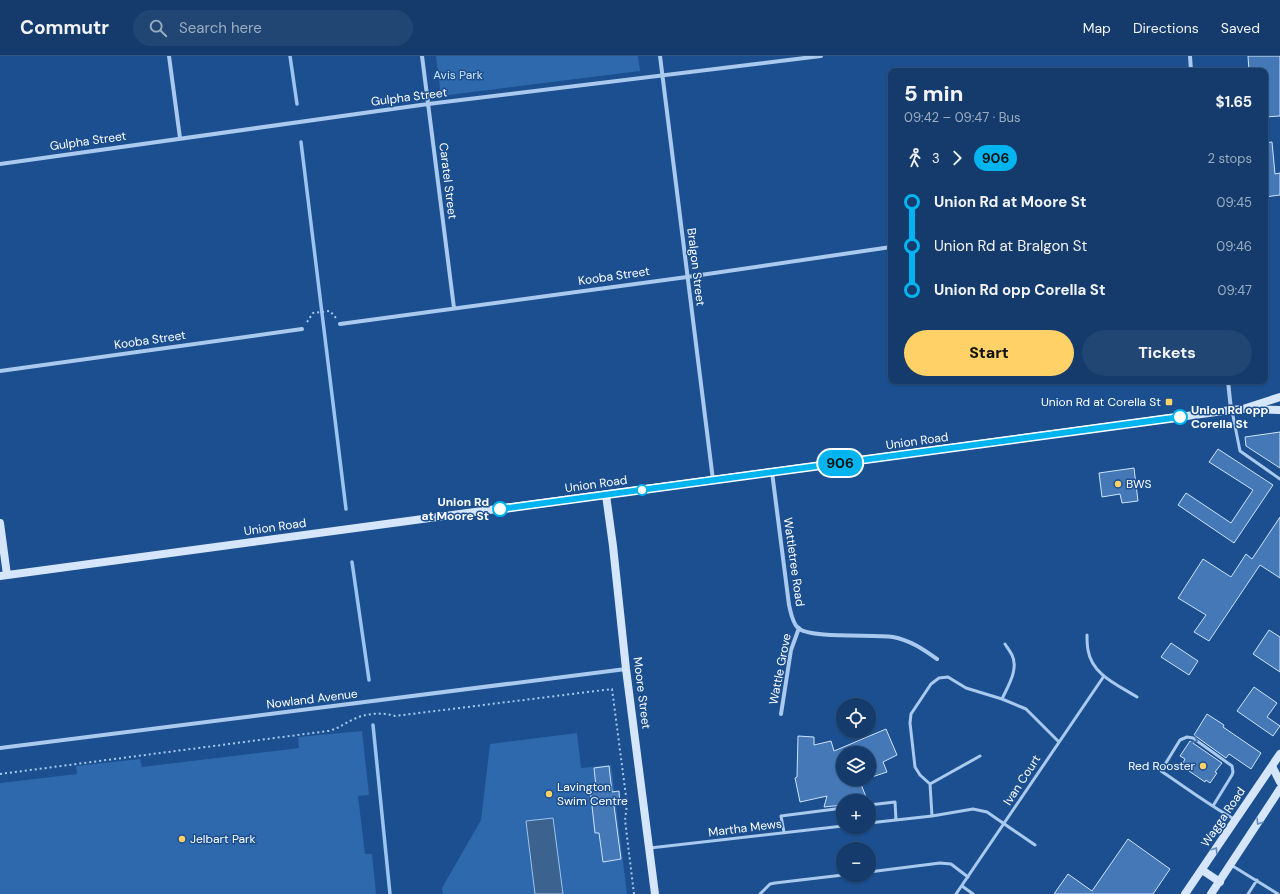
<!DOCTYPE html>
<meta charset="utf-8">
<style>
:root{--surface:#143b6b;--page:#214673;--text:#f1f3f6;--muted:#9dadc1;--line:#33557e;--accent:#ffd166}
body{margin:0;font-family:"DM Sans",sans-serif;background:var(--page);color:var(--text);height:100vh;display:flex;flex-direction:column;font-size:15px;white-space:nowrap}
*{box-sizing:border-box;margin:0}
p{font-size:13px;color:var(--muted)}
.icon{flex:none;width:22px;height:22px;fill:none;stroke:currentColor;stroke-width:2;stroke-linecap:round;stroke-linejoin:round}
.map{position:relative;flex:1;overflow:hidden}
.drawer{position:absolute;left:888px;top:12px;width:380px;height:316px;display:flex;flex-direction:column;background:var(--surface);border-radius:8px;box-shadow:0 1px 3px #0004,0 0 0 1px var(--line)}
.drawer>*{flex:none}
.badge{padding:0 8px;border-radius:13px;font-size:14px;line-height:26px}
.buttons{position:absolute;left:836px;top:642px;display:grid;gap:8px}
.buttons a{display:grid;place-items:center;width:40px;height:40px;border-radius:50%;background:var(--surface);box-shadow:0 1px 3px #0004,0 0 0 1px var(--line);font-size:20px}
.map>.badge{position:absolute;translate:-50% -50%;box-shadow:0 0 0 2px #fff}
.legs{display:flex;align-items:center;gap:6px;height:44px;padding:0 16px;font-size:13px}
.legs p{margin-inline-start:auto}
.summary{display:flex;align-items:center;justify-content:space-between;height:68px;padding:0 16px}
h1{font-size:22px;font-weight:800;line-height:30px}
.primary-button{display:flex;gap:8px;margin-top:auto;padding:8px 16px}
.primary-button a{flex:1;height:46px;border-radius:24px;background:var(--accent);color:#111;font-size:16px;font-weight:800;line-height:46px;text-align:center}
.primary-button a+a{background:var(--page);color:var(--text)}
ul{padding:0 16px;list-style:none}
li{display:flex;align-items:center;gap:14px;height:44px;font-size:15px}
li i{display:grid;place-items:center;width:6px;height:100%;margin:0 5px;background:currentColor}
li i::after{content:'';width:10px;height:10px;margin:-5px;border:3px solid;border-radius:50%;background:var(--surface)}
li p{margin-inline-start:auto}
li:first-child i{background:linear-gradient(#0000 50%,currentColor 0)}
li:last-child i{background:linear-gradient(currentColor 50%,#0000 0)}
header{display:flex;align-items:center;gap:24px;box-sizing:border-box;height:56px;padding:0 20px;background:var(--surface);border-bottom:1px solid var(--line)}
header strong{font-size:19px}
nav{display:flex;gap:22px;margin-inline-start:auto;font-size:14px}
.search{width:280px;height:36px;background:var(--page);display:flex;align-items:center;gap:10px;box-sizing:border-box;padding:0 14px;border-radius:22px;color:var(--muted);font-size:15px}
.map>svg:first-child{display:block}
.green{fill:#2e69ad}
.water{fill:#3c6290;stroke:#9cc4f0}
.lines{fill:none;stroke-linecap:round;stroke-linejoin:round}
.stream{stroke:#9cc4f0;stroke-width:3.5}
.building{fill:#4478b7;stroke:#cfe3fa}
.path{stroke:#a9c9ee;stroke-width:2;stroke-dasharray:2 3;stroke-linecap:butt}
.lane{stroke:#a9c9ee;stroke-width:3}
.street{stroke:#a9c9ee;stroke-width:4}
.secondary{stroke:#d6e6fa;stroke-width:8}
.oneway{stroke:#4674ac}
.oneway2{stroke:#668bba}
.line-1-casing{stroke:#fff;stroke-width:9}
.line-1{stroke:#00b5ef;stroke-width:6}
.poi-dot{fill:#ffd166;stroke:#1b4f8f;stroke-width:1.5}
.stop-1-dot{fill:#fff;stroke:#00b5ef;stroke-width:2}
.labels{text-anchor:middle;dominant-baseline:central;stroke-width:3;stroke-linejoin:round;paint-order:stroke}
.park-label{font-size:12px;fill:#cfe3fa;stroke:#1b4f8f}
.street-label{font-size:12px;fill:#fff;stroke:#1b4f8f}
.poi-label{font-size:12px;fill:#fff;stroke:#1b4f8f;text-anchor:start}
.stop-label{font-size:12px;font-weight:bold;fill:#fff;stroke:#1b4f8f;text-anchor:start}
</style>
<header>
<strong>Commutr</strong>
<div class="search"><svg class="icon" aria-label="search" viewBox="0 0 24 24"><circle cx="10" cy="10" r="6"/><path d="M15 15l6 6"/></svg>Search here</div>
<nav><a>Map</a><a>Directions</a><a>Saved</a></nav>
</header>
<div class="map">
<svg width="1280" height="838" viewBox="0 0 1280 838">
<rect width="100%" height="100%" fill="#1b4f8f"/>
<path class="green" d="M436,0H638L640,15L441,40Z
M362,675L369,739L358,740L365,798H372L376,838H0V727L77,718L76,710L140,703L142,711L299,692L298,681Z
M577,677L581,712L611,709L627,838H443L442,832L481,764L490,688Z"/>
<path class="water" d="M553,762L563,838H535L526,765Z"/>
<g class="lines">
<path class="stream" d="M290,0L297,48
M301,86L346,453
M352,506L369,624
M373,669L390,838"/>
</g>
<path class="building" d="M1248,0H1280V60L1265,61V15H1249Z
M1272,86L1275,118L1280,117V139L1265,141V87Z
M1280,376V412L1246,390L1245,381Z
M1218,393L1273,429L1234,487L1178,449L1186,437L1231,467L1253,434L1209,406Z
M1134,412L1138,445L1122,447L1120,438L1102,441L1099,417Z
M1280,461V522L1260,509L1209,585L1194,576L1206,559L1178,542L1203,503L1231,521L1246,498L1252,503Z
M1269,574L1280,581V616L1253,598Z
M1171,587L1198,605L1189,619L1161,601Z
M1254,631L1277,647L1267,661L1280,670L1273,680L1237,655Z
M1207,658L1224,669L1223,671L1261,697L1251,713L1229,698L1226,702L1194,679Z
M886,673L897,699L883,706L887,716L869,722V697H843V723H859L866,741L854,740L855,745H843V749L824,751L827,740L800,746L795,722L797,721L798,680L814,681V689L831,685L834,695Z
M1190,685L1222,707L1215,716L1217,717L1210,727L1206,724L1205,726L1189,715L1190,712L1183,707L1185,703L1180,700Z
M609,710L612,736L619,735L620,749L614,750L621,803L603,806L599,777H595L590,732L596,731L594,712Z
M1128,783L1170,813L1153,838H1054L1068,818L1092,835Z"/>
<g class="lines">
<path class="path" d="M307,266L313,257L330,255L336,262
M0,718L328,675C338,673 345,667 354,663C367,657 382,656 395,660L612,633L627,748L625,764L634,838"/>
<path class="lane" d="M1232,355L1240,395L1280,423
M1087,579C1087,584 1087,589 1088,594C1092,619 1118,629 1137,641
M1002,643C1008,630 1019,613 1012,599C1010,595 1007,591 1005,588
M930,728L980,700
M869,749L895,746L896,764
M1213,750L1232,719L1233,716L1232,710L1193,682L1187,681L1180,684L1161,715C1185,731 1209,749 1234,763
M932,760L930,728L920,719L915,711L910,667L911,658L931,628L939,622L948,621L966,632L1002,643L1026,653L1059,686
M869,767L932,760L973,753L987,756L1035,789
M784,776L781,760L843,752
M650,792L843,770
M1231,809L1278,838
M869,816L940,807L951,808L968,821
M962,830L973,838
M760,838L770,828L775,827L843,819
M956,838L1104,620
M1248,838L1257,824"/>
<path class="street" d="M169,0L180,82
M422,0L454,252
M660,0L713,424
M1190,0L1191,15
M0,108L428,48L821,0
M340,268L687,221L891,191
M0,315L302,273
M1228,325L1231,354
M772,416L789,549C791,557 792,566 798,572C811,583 873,578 893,581C910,584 924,594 937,603
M781,658L791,594L799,572
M0,692L626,613"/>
<path class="secondary" d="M1249,353L1280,354
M606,439L613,490L626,613L655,838
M0,467L7,519
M0,520L1231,354L1243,353L1280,341
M1272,710L1280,726
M1202,814L1220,826
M1185,838L1280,698
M1211,838L1280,733"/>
</g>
<defs><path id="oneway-chevron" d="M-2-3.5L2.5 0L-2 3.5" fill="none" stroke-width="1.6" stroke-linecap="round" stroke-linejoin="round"/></defs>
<use class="oneway" href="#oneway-chevron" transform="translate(1195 684) rotate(27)"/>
<g class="oneway2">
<use href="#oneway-chevron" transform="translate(1259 766) rotate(123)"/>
<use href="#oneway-chevron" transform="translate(1215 794) rotate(-56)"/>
</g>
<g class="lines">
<g class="line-1-casing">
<path id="line-1" d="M500,453L1180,361"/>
</g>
<use href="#line-1" class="line-1"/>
</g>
<g class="poi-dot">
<rect x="1165" y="342" width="8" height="8" rx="2"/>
<circle cx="1118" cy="428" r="4"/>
<circle cx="1203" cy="710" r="4"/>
<circle cx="549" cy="738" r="4"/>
<circle cx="182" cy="783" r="4"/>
</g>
<g class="stop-1-dot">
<circle cx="1180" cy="361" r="7"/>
<circle cx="642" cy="434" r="5"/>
<circle cx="500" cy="453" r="7"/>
</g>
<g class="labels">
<g class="park-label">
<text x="458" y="19">Avis Park</text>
</g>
<g class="street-label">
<text transform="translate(409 41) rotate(-7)">Gulpha Street</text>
<text transform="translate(88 85) rotate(-8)">Gulpha Street</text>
<text transform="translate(448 125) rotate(83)">Caratel Street</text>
<text transform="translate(696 211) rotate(83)">Bralgon Street</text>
<text transform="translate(614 220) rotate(-8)">Kooba Street</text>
<text transform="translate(150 284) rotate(-8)">Kooba Street</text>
<text transform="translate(917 385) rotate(-8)">Union Road</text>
<text transform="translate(596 428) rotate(-8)">Union Road</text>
<text transform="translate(275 471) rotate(-8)">Union Road</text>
<text transform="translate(794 506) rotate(82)">Wattletree Road</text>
<text transform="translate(780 613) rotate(-79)">Wattle Grove</text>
<text transform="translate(642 637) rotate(83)">Moore Street</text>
<text transform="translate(312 643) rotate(-7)">Nowland Avenue</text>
<text transform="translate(1022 724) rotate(-57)">Ivan Court</text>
<text transform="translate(1223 761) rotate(-56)">Wagga Road</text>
<text transform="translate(745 772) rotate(-7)">Martha Mews</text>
</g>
<g class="poi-label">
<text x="1161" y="346" text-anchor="end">Union Rd at Corella St</text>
<text x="1126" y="428">BWS</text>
<text x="1195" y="710" text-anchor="end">Red Rooster</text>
<text x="557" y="731">Lavington<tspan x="557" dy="14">Swim Centre</tspan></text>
<text x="190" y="783">Jelbart Park</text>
</g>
<g class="stop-label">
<text x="1191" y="354">Union Rd opp<tspan x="1191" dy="14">Corella St</tspan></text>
<text x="489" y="446" text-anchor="end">Union Rd<tspan x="489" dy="14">at Moore St</tspan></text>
</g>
</g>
</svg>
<div class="buttons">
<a><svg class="icon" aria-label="locate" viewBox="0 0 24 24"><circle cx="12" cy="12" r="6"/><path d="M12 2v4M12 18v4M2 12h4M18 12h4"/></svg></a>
<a><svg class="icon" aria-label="layers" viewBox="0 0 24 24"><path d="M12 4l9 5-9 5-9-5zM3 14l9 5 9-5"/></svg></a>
<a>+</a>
<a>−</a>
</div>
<b class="badge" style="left:840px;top:407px;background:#00b5ef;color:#111">906</b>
<section class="drawer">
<div class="summary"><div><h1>5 min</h1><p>09:42 – 09:47 · Bus</p></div><b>$1.65</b></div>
<div class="legs"><svg class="icon" aria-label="walk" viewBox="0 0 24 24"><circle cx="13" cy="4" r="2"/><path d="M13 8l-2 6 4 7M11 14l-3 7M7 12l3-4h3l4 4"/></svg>3<svg class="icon" aria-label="forward" viewBox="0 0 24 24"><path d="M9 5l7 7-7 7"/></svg><b class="badge" style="background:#00b5ef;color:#111">906</b><p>2 stops</p></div>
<ul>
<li><i style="color:#00b5ef"></i><b>Union Rd at Moore St</b><p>09:45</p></li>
<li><i style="color:#00b5ef"></i><span>Union Rd at Bralgon St</span><p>09:46</p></li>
<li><i style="color:#00b5ef"></i><b>Union Rd opp Corella St</b><p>09:47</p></li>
</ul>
<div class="primary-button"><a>Start</a><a>Tickets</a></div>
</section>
</div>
